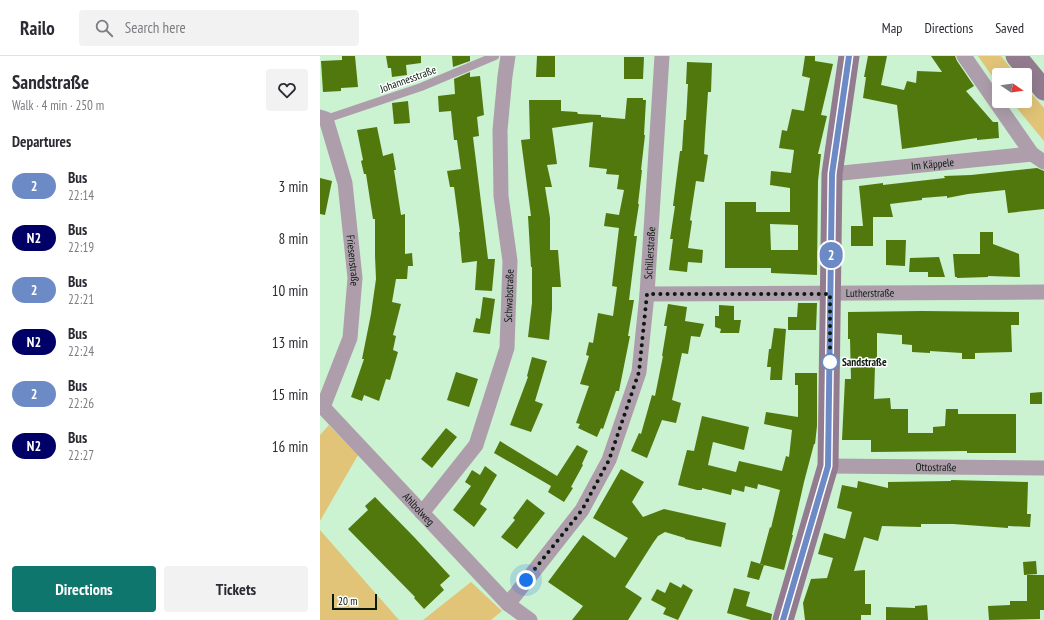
<!DOCTYPE html>
<meta charset="utf-8">
<style>
:root{--surface:#fff;--page:#f2f2f3;--text:#2b2b33;--muted:#7c7c81;--line:#e1e1e2;--accent:#0f766e}
body{margin:0;font-family:"PT Sans Narrow",sans-serif;background:var(--page);color:var(--text);height:100vh;display:flex;flex-direction:column;font-size:15px;white-space:nowrap}
*{box-sizing:border-box;margin:0}
p{font-size:13px;color:var(--muted)}
.icon{flex:none;width:22px;height:22px;fill:none;stroke:currentColor;stroke-width:2;stroke-linecap:round;stroke-linejoin:round}
.map{position:relative;flex:1;overflow:hidden}
.drawer{display:flex;flex-direction:column;background:var(--surface);width:320px}
.drawer>*{flex:none}
.badge{padding:0 8px;border-radius:13px;font-size:14px;line-height:26px}
.needle{width:26px;rotate:103deg}
.buttons{position:absolute;left:672px;top:12px;display:grid;gap:8px}
.buttons a{display:grid;place-items:center;width:40px;height:40px;border-radius:4px;background:var(--surface);box-shadow:0 4px 16px #0002;font-size:20px}
.scale{position:absolute;left:12px;bottom:10px;width:45px;box-sizing:border-box;padding-left:4px;border:2px solid #0a190d;border-top:0;font-size:11px;line-height:14px;white-space:nowrap;color:#0a190d;-webkit-text-stroke:3px #fff;paint-order:stroke}
.you{position:absolute;width:20px;height:20px;margin:-10px;border:3px solid #fff;border-radius:50%;background:#1a73e8;box-shadow:0 0 0 6px #1a73e833}
.map>.badge{position:absolute;translate:-50% -50%;box-shadow:0 0 0 2px #fff}
h2{padding:0 12px;font-size:15px;line-height:36px}
.round{display:grid;place-items:center;flex:none;width:42px;height:42px;border-radius:4px;background:var(--page)}
.headline{display:flex;align-items:center;justify-content:space-between;height:68px;padding:0 12px}
h1{font-size:19px;font-weight:700;line-height:30px}
.cta{display:flex;gap:8px;margin-top:auto;padding:8px 12px}
.cta a{flex:1;height:46px;border-radius:4px;background:var(--accent);color:#fff;font-size:16px;font-weight:700;line-height:46px;text-align:center}
.cta a+a{background:var(--page);color:var(--text)}
ul{padding:0;list-style:none}
li{display:flex;align-items:center;gap:12px;height:52px;padding:0 12px}
li div{flex:1}
li b{display:block;font-size:15px}
li em{font-style:normal}
li .badge{min-width:44px;font-weight:700;text-align:center}
header{display:flex;align-items:center;gap:24px;box-sizing:border-box;height:56px;padding:0 20px;background:var(--surface);border-bottom:1px solid var(--line)}
header strong{font-size:19px}
nav{display:flex;gap:22px;margin-inline-start:auto;font-size:14px}
.search{width:280px;height:36px;background:var(--page);display:flex;align-items:center;gap:10px;box-sizing:border-box;padding:0 14px;border-radius:4px;color:var(--muted);font-size:15px}
main{display:flex;flex:1;min-height:0}
.map>svg:first-child{display:block}
.green{fill:#e1c477}
.building{fill:#50780c;fill-rule:evenodd}
.lines{fill:none;stroke-linecap:round;stroke-linejoin:round}
.lane{stroke:#ae9eac;stroke-width:8}
.street{stroke:#ae9eac;stroke-width:15}
.secondary{stroke:#937c90;stroke-width:21}
.line-casing{stroke:#fff;stroke-width:9}
.line{stroke:#6c8bc6;stroke-width:6}
.walk{stroke:#0a190d;stroke-width:4;stroke-dasharray:0 7.2}
.stop-dot{fill:#fff;stroke:#6c8bc6;stroke-width:2}
.labels{text-anchor:middle;dominant-baseline:central;stroke-width:3;stroke-linejoin:round;paint-order:stroke}
.street-label{font-size:11px;fill:#0a190d;stroke:#fff}
.stop-label{font-size:11px;font-weight:bold;fill:#0a190d;stroke:#fff;text-anchor:start}
</style>
<header>
<strong>Railo</strong>
<div class="search"><svg class="icon" aria-label="search" viewBox="0 0 24 24"><circle cx="10" cy="10" r="6"/><path d="M15 15l6 6"/></svg>Search here</div>
<nav><a>Map</a><a>Directions</a><a>Saved</a></nav>
</header>
<main>
<section class="drawer">
<div class="headline"><div><h1>Sandstraße</h1><p>Walk · 4 min · 250 m</p></div><a class="round"><svg class="icon" aria-label="heart" viewBox="0 0 24 24"><path d="M12 20l-8-8c-3-5 5-10 8-4 3-6 11-1 8 4z"/></svg></a></div>
<h2>Departures</h2>
<ul>
<li><span class="badge" style="background:#6c8bc6;color:#fff">2</span><div><b>Bus</b><p>22:14</p></div><em>3 min</em></li>
<li><span class="badge" style="background:#006;color:#fff">N2</span><div><b>Bus</b><p>22:19</p></div><em>8 min</em></li>
<li><span class="badge" style="background:#6c8bc6;color:#fff">2</span><div><b>Bus</b><p>22:21</p></div><em>10 min</em></li>
<li><span class="badge" style="background:#006;color:#fff">N2</span><div><b>Bus</b><p>22:24</p></div><em>13 min</em></li>
<li><span class="badge" style="background:#6c8bc6;color:#fff">2</span><div><b>Bus</b><p>22:26</p></div><em>15 min</em></li>
<li><span class="badge" style="background:#006;color:#fff">N2</span><div><b>Bus</b><p>22:27</p></div><em>16 min</em></li>
</ul>
<div class="cta"><a>Directions</a><a>Tickets</a></div>
</section>
<div class="map">
<svg width="724" height="564" viewBox="0 0 724 564">
<rect width="100%" height="100%" fill="#cbf2d1"/>
<path class="green" d="M658,0H681L696,19H679V30Z
M705,30L724,52V85L691,45H705Z
M9,369L38,399L0,465V379Z
M0,474L79,564H0Z
M151,526L182,555L171,564H103Z"/>
<path class="building" d="M22,0H35L38,31L21,32V35L3,36L1,5L22,4Z
M66,0H101V7L86,9L87,19L72,21L71,12H68Z
M132,0H150V5L133,11Z
M217,0H235V21H216Z
M485,0H495V5L513,8L501,59L507,60L498,98H501L498,125L497,219L451,217V212H405V146H436V156H470V132L450,129L451,115L471,117L474,94L459,92L462,74L467,75L472,53L484,55L490,22L482,20ZM450,168L478,169V194H451Z
M548,0H567L561,29L584,34L587,25L596,27L597,15L622,16L611,0H635L637,5L654,30L646,35L673,66H678L679,82L657,84V82L582,93L577,49L543,42L546,21H544Z
M304,1H324L323,23H304Z
M367,6L392,7L391,36H388L385,80L384,98L388,99L384,126L376,125L370,164L372,165L368,192L383,194L382,207L368,206L367,216L349,214L353,183H350L355,150H353L360,95H362L364,64H366L368,28H366Z
M150,16V21L160,20L164,59L157,61L159,80L153,81L168,203H175L172,235L155,234L157,205L142,207L139,176H140L134,131H130L127,115L141,113L137,84H134L131,55L119,56L118,40L135,38L134,23Z
M307,42H323V44H326L324,79H325L321,114H322L318,148H319L314,180H317L309,244H314L308,280H310L299,335H296L283,373L281,372L277,381L258,372L260,368L256,367L269,330L260,328L269,300L266,299L269,286L273,287L278,257L293,260L297,231L292,230L299,172L284,170L286,157L299,159L304,134L297,133L299,119L286,118L287,113L269,111L273,66L232,72L237,108L227,109L232,131H225L230,162V194H238L241,231H232V253L229,284L208,281L212,247V211H211L208,160H211L201,84L210,83L209,44H241V55L257,56L258,58L281,59V61L305,63Z
M88,45L90,67L74,68L72,47Z
M57,71L63,100L73,97L76,114H74L81,159L85,158V198L92,197L93,210H88L87,223H76L72,246L81,248L73,279L76,280L73,294L78,296L70,324L66,323L59,345L44,339L42,345L31,341L44,303H42L51,258L56,223L55,200V163H53L46,118H44L41,105L43,104L37,74Z
M717,112L724,115V153L688,157L685,134L648,138L627,142V140L602,142V144L570,148L573,161H553V190H531V170H543L539,130L563,127V129L625,122L624,120L651,119Z
M0,122L12,125L5,159L0,158Z
M660,176H673V188L699,198L700,221L668,220V221L637,222V221H635L633,198H660Z
M566,184H586L585,210L566,209Z
M619,201L625,221H608V216H589L590,202Z
M163,241L175,243L170,278L153,276L156,262L160,263Z
M478,247H497L496,274H468V261H477Z
M348,248L367,251L365,265L384,268L380,281L371,280L368,298L362,297L352,344L361,347L356,367L342,364L327,402L311,395L319,377L321,378L332,339L335,340L343,300H342L347,270H344Z
M399,249L414,250V264H421L419,277H400L401,273L395,271V260H399Z
M602,255L699,256V269H691L692,296L655,297V303H642V297L610,295V297L592,296V289L582,288V279L557,277V310H555L554,343L570,342L571,353H588V377H613V371L625,370L626,353H638V358H696V397H647V395L551,396V384H522L525,323H531L530,283H528V256Z
M454,272L466,273L462,324H450L451,311H447L449,293H451Z
M212,301L227,305L215,345L223,348L211,376L190,369L208,321L207,320Z
M136,316L158,323L149,351L127,344Z
M475,317H497V370L495,388H494L484,426L472,479H473L464,514L440,508L450,471L451,472L460,434L438,428L437,433L425,430L424,436L412,433L411,439L382,432V434H377L358,429L367,394L374,395L382,360L429,371L424,394L393,386L388,409L416,416L419,405L462,415L466,400L469,401L472,374L444,368L446,356L478,361V329H475Z
M722,336V348H710V337Z
M126,372L137,381L112,412L101,403Z
M180,385L237,420L257,389L268,395L262,408L263,409L251,431L253,432L244,446L228,436L231,430L174,397Z
M165,410L177,419L160,448L167,453L154,471L133,454L151,430L145,426L152,414L160,419Z
M301,413L324,426L312,446L323,461L344,453L406,467L401,491L365,483V482L345,476L338,480L333,487L305,531L322,542L308,564H252L263,550L228,526L263,479L295,502L308,482L273,462Z
M631,424L708,426L707,458H711L710,471L688,470V472L633,468H601V471L562,470L558,485L544,481L534,515L545,514V548H551V559H541V564H485L483,547L491,523L507,522L513,502L498,498L504,477L525,483L532,456L517,452L522,429L537,432L538,425L568,432V426L631,425Z
M55,441L95,482L130,520L120,529L124,534L104,553L94,542L95,541L28,473L48,454L45,450Z
M207,443L225,457L197,493L181,481L195,464L193,462Z
M431,505L444,509L439,524L427,521Z
M716,505L717,518L704,519L703,506Z
M707,519H724V554H720V563L669,564L668,550L690,549V545H707Z
M350,526L361,532L363,528L373,534L358,564L343,558L346,552L331,544L337,533L345,537Z
M414,532L430,536L426,550L452,558L451,564H431L407,557Z
M607,549L608,564H566V551L595,552V550Z"/>
<g class="lines">
<path class="lane" d="M6,63L101,31L175,0"/>
<g class="street">
<path d="M644,0L712,98L724,106"/>
<path id="s1" d="M0,61L6,63L25,127L35,222L30,282L3,351"/>
<path id="s2" d="M512,118L712,98"/>
<path id="s3" d="M327,238L724,236"/>
<path id="s4" d="M0,348L188,548L210,564"/>
<path id="s5" d="M508,410L724,412"/>
<path id="s6" d="M102,457L156,389L187,292L190,205L181,140L180,74L185,20L188,0"/>
<path id="s7" d="M188,548L262,454L289,404L319,316L327,238L342,0"/>
</g>
<path class="secondary" d="M696,0L724,34
M463,564L508,410L512,118L529,0"/>
</g>
<g class="lines">
<g class="line-casing">
<path id="line" d="M463,564L508,410L512,118L529,0"/>
</g>
<use href="#line" class="line"/>
<path class="walk" d="M206,524L262,454L289,404L319,316L327,238H510V306"/>
</g>
<circle class="stop-dot" cx="510" cy="306" r="8"/>
<g class="labels">
<g class="street-label">
<text transform="translate(88 23) rotate(-20)">Johannesstraße</text>
<text stroke="none"><textPath href="#s2" startOffset="101">Im Käppele</textPath></text>
<text stroke="none"><textPath href="#s7" startOffset="389">Schillerstraße</textPath></text>
<text stroke="none"><textPath href="#s1" startOffset="151">Friesenstraße</textPath></text>
<text stroke="none"><textPath href="#s3" startOffset="223">Lutherstraße</textPath></text>
<text stroke="none"><textPath href="#s6" startOffset="241">Schwabstraße</textPath></text>
<text stroke="none"><textPath href="#s5" startOffset="108">Ottostraße</textPath></text>
<text stroke="none"><textPath href="#s4" startOffset="144">Ahlbolweg</textPath></text>
</g>
<g class="stop-label">
<text x="522" y="306">Sandstraße</text>
</g>
</g>
</svg>
<div class="buttons">
<a><svg class="needle" viewBox="-14 -14 28 28"><path d="M0-13l5 13h-10z" fill="#e53935"/><path d="M0 13l5-13h-10z" fill="#7c7c81"/></svg></a>
</div>
<div class="scale">20 m</div>
<div class="you" style="left:206px;top:524px"></div>
<b class="badge" style="left:511px;top:199px;background:#6c8bc6;color:#fff">2</b>
</div>
</main>
